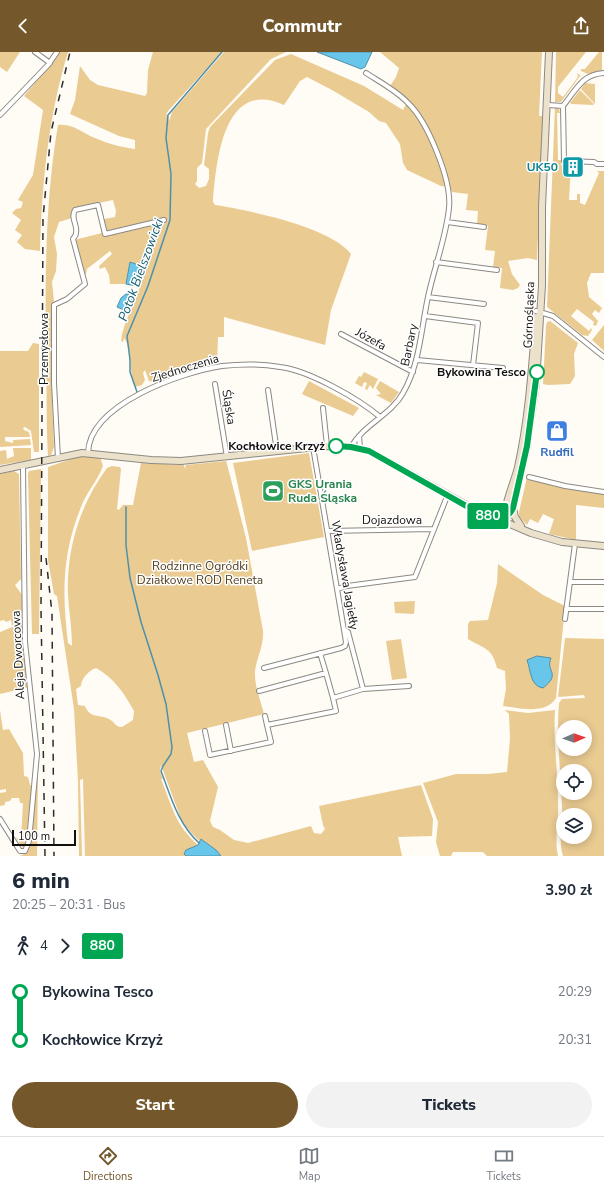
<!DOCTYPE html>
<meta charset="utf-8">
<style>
:root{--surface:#fff;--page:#f2f2f3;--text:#1f2937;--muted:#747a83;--line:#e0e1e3;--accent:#74572b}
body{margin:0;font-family:"Nunito Sans",sans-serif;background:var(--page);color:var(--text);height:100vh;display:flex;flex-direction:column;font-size:15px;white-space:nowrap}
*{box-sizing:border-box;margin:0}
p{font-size:13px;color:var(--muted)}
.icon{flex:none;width:22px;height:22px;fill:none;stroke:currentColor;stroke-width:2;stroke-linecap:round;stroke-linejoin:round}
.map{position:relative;height:804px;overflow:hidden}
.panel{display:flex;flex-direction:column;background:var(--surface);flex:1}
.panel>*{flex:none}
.badge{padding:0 8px;border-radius:3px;font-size:14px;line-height:26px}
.needle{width:26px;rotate:88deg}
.buttons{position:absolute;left:556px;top:668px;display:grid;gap:8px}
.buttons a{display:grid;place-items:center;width:36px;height:36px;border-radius:50%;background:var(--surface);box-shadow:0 2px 10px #0003;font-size:20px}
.scale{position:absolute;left:12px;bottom:10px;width:64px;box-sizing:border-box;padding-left:4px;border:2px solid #12110f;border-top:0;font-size:11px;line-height:14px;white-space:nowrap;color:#12110f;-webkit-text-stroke:3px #fff;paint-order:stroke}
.map>.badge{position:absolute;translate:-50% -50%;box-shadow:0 0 0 2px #fff}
.legs{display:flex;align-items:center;gap:6px;height:44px;padding:0 12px;font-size:13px}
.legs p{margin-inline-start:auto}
.head{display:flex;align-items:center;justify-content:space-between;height:68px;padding:0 12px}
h1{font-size:22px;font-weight:800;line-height:30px}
.action{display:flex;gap:8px;margin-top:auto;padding:8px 12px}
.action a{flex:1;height:46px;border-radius:24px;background:var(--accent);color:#fff;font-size:16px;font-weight:800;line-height:46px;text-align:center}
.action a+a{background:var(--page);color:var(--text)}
ul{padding:0 12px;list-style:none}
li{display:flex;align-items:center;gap:14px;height:48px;font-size:15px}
li i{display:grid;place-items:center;width:6px;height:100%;margin:0 5px;background:currentColor}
li i::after{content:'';width:10px;height:10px;margin:-5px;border:3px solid;border-radius:50%;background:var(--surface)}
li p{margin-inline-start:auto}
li:first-child i{background:linear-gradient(#0000 50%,currentColor 0)}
li:last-child i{background:linear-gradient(currentColor 50%,#0000 0)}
header{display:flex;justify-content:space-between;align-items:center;height:52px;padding:0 12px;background:var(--accent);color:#fff;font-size:18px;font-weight:800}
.dock{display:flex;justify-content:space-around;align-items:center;height:56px;border-top:1px solid var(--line);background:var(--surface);font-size:11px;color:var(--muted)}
.dock a{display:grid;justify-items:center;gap:2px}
.dock .selected{color:var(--accent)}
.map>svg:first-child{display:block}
.green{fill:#eacb92;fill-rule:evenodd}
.water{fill:#69c6eb;stroke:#4f90a9}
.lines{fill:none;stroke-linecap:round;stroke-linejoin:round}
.stream{stroke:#4f90a9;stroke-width:1.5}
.street-casing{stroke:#8c8983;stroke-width:6}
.secondary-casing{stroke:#8c8983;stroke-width:8}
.street{stroke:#fff;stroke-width:4}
.secondary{stroke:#ece2cb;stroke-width:6}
.rail{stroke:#2e2c2a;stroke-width:1.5;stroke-dasharray:7 7;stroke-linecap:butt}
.line-1-casing{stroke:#fff;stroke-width:9}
.line-1{stroke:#00a651;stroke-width:6}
.stop-1-dot{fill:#fff;stroke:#00a651;stroke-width:2}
.labels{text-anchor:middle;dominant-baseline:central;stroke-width:3;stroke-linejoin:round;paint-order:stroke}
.culture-label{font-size:12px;font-weight:bold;fill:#0d838f;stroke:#fff;text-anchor:end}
.street-label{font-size:12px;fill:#12110f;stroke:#fff}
.stop-label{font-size:12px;font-weight:bold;fill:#12110f;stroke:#fff;text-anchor:end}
.shop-label{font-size:12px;font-weight:bold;fill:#366cbe;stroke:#fff}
.leisure-label{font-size:12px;font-weight:bold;fill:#27864d;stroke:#fff;text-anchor:start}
.park-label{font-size:12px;fill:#4f3e1e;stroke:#fff}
.water-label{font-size:13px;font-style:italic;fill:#115d76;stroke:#fff}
</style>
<header><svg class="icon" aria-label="back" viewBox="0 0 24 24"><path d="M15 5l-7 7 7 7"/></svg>Commutr<svg class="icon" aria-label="share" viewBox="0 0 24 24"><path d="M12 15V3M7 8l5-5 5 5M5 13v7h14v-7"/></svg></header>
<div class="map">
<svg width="604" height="804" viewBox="0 0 604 804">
<rect width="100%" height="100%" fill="#fffbf5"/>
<path class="green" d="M0,0H20L7,20L0,15Z
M60,0H68C48,66 42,131 40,199L25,197L17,190L22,183L15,178L21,168L12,161L16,157L21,156L23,150L18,148L33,123L43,58L24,44Z
M153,0H222L168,59L166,63H168L169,69L172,60L224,0H286L271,7L206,77L202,111L197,116V129L195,132L199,136L206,134L209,127V117L204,113L208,81L210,75L275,8L291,2L364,34L403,58L408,48L390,34L396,25L399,16L380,0H542L539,64H543L537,208L528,206L508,209L512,222L520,233L518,236L513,238L500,236L502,216L493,215L495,199L485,198L488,174L477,172L478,159L466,158L468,142L452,140L450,135L441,134L407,118L403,111L400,92L386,71L379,69L369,60L332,38L307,25L300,29L284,53C223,25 216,111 213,150L215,153C248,158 331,175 351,202L331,258L325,293L224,265V285H218L217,313L188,320L158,331L149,329L145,318L143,321L145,328L142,333L135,335C128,320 134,301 124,286L123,290L121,289C123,270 134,255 139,236L137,234L144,215L130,210L126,232H110L109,223L105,215L100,217L99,214L112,202L110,199L87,217L86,222H84L74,188L102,181L99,168L115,165L116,159L113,148L74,156L71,160L72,166L59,170L54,185L57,202L56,219L52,230L54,249L51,257L52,347L54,395L51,403L48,404C46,370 47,337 46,303C45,226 45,149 58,73C73,71 82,81 95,86C108,92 121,95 135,97V88L119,84L70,62L75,48L80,14L90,28L98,33L145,44L147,41L148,18Z
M556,0H586L558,35V41L563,45L578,25L577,21L582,25L583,26L580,24L561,50H555Z
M599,0H602V19L588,22L581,19V17H585Z
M585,31L595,32V52L581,37Z
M580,38L594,52L593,53L571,52L570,51Z
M555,55L559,57L560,61H557L558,108H561V113H571L569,148H577V142H580V151L585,153L599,121L597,119H604V221H591L587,231L589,245L602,256L599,261L595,258L592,262L598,269L596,274L593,273L594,270L577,257L571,264L589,279L591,276L592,278L588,284L582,283L547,255Z
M550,269L578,291L574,302L575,324L570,332L548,333L543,332L546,274L547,270Z
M604,273V299L592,288Z
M33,291L39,292V400H34L31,379L25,375L23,376L24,378L29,380L30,385H5V389L13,391V388L30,387L31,393L0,395V299H28Z
M364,320L378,327L373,337L370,333L367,338L365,337L367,331L364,330L362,335L355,331L359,324L361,325Z
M309,329L359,356L353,364L306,344L302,342Z
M380,329L399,340L391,351L376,343L381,342L376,336Z
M13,396H31V408L0,413V399L6,398L7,407L14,404Z
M309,401L324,485L252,499L233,411Z
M95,404L100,405L103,414C98,428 86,441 81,455C62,502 62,541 68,591L72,594C72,577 69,560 68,543C66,498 80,452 107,416L112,414L120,415L121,417L117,457L119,458L123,453H133L141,411L184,413L185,417L186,413L226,409L227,412L246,486L263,579C264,593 257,605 255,619C254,634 261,649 264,662L187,681L194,710L203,708L218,735L210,769L213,775L220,778L234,788L248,791L311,774L314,781L321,782L325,777L323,773L319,754L421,733L433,767L432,784L398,785L402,804H221L216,798L202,787L199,789L186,775L181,767L161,713L160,719L163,727H161C172,754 175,773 198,793L186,798L184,802L186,804H85L83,727L80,728L82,804H79L78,729L74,657L57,544L54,542L48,508V415L77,405ZM96,616C113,625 125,642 134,659L133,668L122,675C115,675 115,670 109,667C99,662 90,667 85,654L78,653L76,637L81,634C81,627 89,618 96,616Z
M41,417L39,582H32L28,422L29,419Z
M14,419L19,422L21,527L15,533L22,543V563L12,574L11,568L6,570L4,568L0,569V422Z
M527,425L604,440V456L576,453V488L549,482L554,467L543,462L538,471L530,467L527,473L519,465V460Z
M498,512L543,543L565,554L556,646C546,663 520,656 503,654L506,637L505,619L497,616C492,595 484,597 468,587V572L470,569L488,568L497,531Z
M415,549L414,562L395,561L394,550Z
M25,570L29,635L0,642V580Z
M565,586L604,587V804H563C558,788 563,771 562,755C561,720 556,686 559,651L562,647L585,646L584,643L558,645ZM563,675H585V697H563ZM563,719H585V741H563ZM563,763H585V785H563Z
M401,587L407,626L392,628L386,589Z
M0,658L3,678L9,677L23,701L24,724L28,725L30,733L32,735C31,750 28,765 27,780C26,786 27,790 24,796L21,794L16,786H21L23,751H20L19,746H12L10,749L5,750V753L0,754V741L6,740V737L0,738Z
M505,658L528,661L555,658C553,689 558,720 558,751C559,769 554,787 558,804H487L483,800H453L451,804H440L436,790L438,770L423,731L456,722H488L507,720L510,687L509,662Z
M38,721L37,804H20L26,801L30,792Z"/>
<path class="water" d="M317,0H372L365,15L361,17Z
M130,210L144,215L137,234L126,232Z
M126,242H134V246L126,259L117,255L121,246Z
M537,604L551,606C545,620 562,621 543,636C530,634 531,619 527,608Z
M201,787L216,798L221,804H186L184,802L186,798L198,793Z"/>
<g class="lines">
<path class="stream" d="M137,340L130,320V308L127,284L148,234L170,168L171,122L166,86L168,63L222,0
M126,455V493L130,526L141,570L158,623L166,652L172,695L171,702L163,714L161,719C171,745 178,772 199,791"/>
<g class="street-casing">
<path id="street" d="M35,0L50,11
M548,53L563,54C576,38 582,22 604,21
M563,54L564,109L594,110L597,112H604
M0,63L48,13L57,0
M447,170L484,175
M436,210L497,218
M428,245L484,252
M536,259L553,264L604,305
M425,264L478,271L473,313
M341,282L413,320
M417,308L503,316
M215,332L227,405
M268,338L277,400
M323,356L327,394
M359,384L360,396
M351,395C364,372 391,363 403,341C420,312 421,277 428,245C434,216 446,186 449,156C452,129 428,70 408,51C397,39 380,30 366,21
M88,401C89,352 182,320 222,314C240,312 262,312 280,315C308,318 359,347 380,365
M58,407L54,331V253L67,247L85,232L73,187C74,185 76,184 76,181C78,173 70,166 75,158L98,153L105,182L164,168
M529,425L565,434L604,440
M328,479L433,477
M570,530H604
M337,537L347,534L415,525L448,442
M566,557H604
M565,567L575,492
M344,577L348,580L363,637L409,634
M320,601L326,621
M264,616L341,596L345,594L346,590L313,395
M259,639L326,621L333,646
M265,664L267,673
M226,673L231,699
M205,679L210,703L271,690L267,673L336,659L333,646L363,637
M0,767L20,799H25L29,789L37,702L25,590L23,414"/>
</g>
<g class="secondary-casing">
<path id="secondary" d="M0,418L82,401L151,408L181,409L327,394L351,395L369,399L470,455L531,481L562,490L604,494
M477,455L506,466
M513,456L515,465L521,474
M489,458L499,457L506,452
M498,468L507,465L513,456L527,394L536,331L542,233V155L549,0
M506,468C502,456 515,429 518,415C529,365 532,316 536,265"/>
</g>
<use href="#street" class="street"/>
<use href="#secondary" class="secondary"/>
<path class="rail" d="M46,506L52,561L54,804
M45,804L41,557L43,166L51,80L70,0"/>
</g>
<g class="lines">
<g class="line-1-casing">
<path id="line-1" d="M336,394L351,395L369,399L470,456L498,468C506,465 510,463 513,456L527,394L537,320"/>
</g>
<use href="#line-1" class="line-1"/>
</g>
<defs>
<g id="building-square" transform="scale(1.15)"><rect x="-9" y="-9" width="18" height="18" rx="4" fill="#0f9aa8" stroke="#fff"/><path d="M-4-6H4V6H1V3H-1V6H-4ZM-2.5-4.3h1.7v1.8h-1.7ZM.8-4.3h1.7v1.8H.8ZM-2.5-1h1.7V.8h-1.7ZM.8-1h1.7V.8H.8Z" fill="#fff"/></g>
<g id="shop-square" transform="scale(1.15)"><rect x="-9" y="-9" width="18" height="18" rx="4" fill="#3f7fe0" stroke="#fff"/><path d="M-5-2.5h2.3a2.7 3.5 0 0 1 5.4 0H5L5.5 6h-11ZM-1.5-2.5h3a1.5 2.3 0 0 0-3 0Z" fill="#fff"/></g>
<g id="stadium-square" transform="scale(1.15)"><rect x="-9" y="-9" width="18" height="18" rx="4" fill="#2e9e5b" stroke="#fff"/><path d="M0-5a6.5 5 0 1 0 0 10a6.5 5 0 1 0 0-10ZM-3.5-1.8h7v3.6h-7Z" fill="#fff"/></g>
</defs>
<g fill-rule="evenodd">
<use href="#building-square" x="573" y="115"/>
<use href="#shop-square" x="557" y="379"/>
<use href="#stadium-square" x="273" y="439"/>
</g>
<g class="stop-1-dot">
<circle cx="537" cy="320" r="7"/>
<circle cx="336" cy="394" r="7"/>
</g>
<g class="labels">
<g class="culture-label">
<text x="558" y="115">UK50</text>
</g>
<g class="street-label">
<text transform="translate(529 263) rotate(-88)">Górnośląska</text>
<text transform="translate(371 287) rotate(29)">Józefa</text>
<text transform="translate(409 293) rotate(-78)">Barbary</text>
<text transform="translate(44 297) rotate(-90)">Przemysłowa</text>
<text transform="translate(185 316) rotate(-17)">Zjednoczenia</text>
<text transform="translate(229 355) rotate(81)">Śląska</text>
<text x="392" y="468">Dojazdowa</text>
<text transform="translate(345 523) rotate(80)">Władysława Jagiełły</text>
<text transform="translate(18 603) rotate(-93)">Aleja Dworcowa</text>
</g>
<g class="stop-label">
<text x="526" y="320">Bykowina Tesco</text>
<text x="325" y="394">Kochłowice Krzyż</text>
</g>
<g class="shop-label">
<text x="557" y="400">Rudfil</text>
</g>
<g class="leisure-label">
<text x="288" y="432">GKS Urania<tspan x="288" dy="14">Ruda Śląska</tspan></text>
</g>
<g class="park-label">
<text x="200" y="514">Rodzinne Ogródki<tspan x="200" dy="14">Działkowe ROD Reneta</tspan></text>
</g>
<g class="water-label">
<text transform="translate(141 218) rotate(-70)">Potok Bielszowicki</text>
</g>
</g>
</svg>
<div class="buttons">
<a><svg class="needle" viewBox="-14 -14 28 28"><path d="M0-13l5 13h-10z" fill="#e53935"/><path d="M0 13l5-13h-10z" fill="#747a83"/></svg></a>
<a><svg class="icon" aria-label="locate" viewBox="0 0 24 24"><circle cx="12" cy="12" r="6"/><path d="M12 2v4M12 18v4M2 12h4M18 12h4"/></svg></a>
<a><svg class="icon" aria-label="layers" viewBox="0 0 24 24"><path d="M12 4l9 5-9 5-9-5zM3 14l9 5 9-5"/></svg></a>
</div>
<div class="scale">100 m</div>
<b class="badge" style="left:488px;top:464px;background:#00a651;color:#fff">880</b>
</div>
<section class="panel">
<div class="head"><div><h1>6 min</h1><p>20:25 – 20:31 · Bus</p></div><b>3.90 zł</b></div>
<div class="legs"><svg class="icon" aria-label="walk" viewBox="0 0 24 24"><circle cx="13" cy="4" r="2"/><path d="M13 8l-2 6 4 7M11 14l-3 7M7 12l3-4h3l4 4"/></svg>4<svg class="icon" aria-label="forward" viewBox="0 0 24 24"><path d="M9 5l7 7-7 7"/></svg><b class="badge" style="background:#00a651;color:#fff">880</b></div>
<ul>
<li><i style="color:#00a651"></i><b>Bykowina Tesco</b><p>20:29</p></li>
<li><i style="color:#00a651"></i><b>Kochłowice Krzyż</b><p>20:31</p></li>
</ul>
<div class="action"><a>Start</a><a>Tickets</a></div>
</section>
<nav class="dock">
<a class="selected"><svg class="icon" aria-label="directions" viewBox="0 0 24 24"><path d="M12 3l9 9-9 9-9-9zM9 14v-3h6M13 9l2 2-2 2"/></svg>Directions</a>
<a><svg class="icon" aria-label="map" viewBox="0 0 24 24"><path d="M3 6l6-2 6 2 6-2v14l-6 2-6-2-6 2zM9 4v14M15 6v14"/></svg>Map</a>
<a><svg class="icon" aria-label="tickets" viewBox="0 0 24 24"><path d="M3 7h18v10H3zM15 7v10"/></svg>Tickets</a>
</nav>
